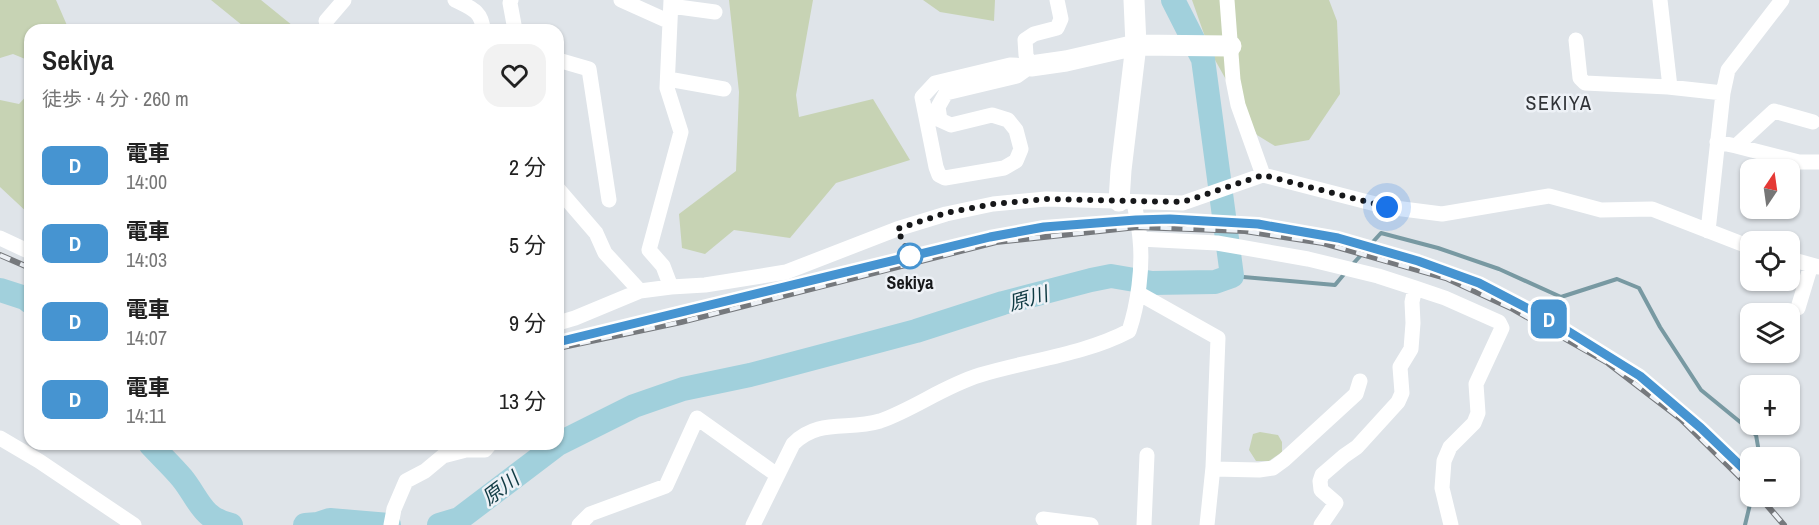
<!DOCTYPE html>
<html lang="ja">
<meta charset="utf-8">
<style>
:root{--surface:#fff;--page:#f2f2f2;--text:#222;--muted:#767676}
body{margin:0;font-family:"Archivo Narrow","Noto Sans JP",sans-serif;background:var(--page);color:var(--text);height:100vh;display:flex;flex-direction:column;font-size:22px;white-space:nowrap}
*{box-sizing:border-box;margin:0}
p{font-size:20px;color:var(--muted)}
.icon{flex:none;width:33px;height:33px;fill:none;stroke:currentColor;stroke-width:2;stroke-linecap:round;stroke-linejoin:round}
.map{position:relative;flex:1;overflow:hidden}
.side{position:absolute;left:24px;top:24px;width:540px;height:426px;display:flex;flex-direction:column;background:var(--surface);border-radius:18px;box-shadow:0 2px 4px #0004}
.side>*{flex:none}
.badge{padding:0 12px;border-radius:9px;font-size:21px;line-height:39px}
.needle{width:39px;rotate:13deg}
.tools{position:absolute;left:1740px;top:159px;display:grid;gap:12px}
.tools a{display:grid;place-items:center;width:60px;height:60px;border-radius:12px;background:var(--surface);box-shadow:0 2px 4px #0004;font-size:30px}
.you{position:absolute;width:30px;height:30px;margin:-15px;border:4px solid #fff;border-radius:50%;background:#1a73e8;box-shadow:0 0 0 9px #1a73e833}
.map>.badge{position:absolute;translate:-50% -50%;box-shadow:0 0 0 3px #fff}
.round{display:grid;place-items:center;flex:none;width:63px;height:63px;border-radius:18px;background:var(--page)}
.overview{display:flex;align-items:center;justify-content:space-between;height:102px;padding:0 18px}
h1{font-size:28px;font-weight:600;line-height:45px}
ul{padding:0;list-style:none}
li{display:flex;align-items:center;gap:18px;height:78px;padding:0 18px}
li div{flex:1}
li b{display:block;font-size:22px}
li em{font-style:normal}
li .badge{min-width:66px;font-weight:700;text-align:center}
.map>svg:first-child{display:block}
.green{fill:#c7d3b4}
.lines{fill:none;stroke-linecap:round;stroke-linejoin:round}
.stream{stroke:#7899a2;stroke-width:4}
.river{stroke:#a1d0dc;stroke-width:24}
.street{stroke:#fff;stroke-width:15}
.secondary{stroke:#fff;stroke-width:21}
.rail-casing{stroke:#76797d;stroke-width:6}
.rail{stroke:#edf1f6;stroke-width:4;stroke-dasharray:11;stroke-linecap:butt}
.line-casing{stroke:#fff;stroke-width:14}
.line{stroke:#4694d1;stroke-width:9}
.walk{stroke:#17181a;stroke-width:6;stroke-dasharray:0 10.8}
.stop-dot{fill:#fff;stroke:#4694d1;stroke-width:3}
.labels{text-anchor:middle;dominant-baseline:central;stroke-width:5;stroke-linejoin:round;paint-order:stroke}
.stop-label{font-size:18px;font-weight:bold;fill:#17181a;stroke:#edf1f6}
.neighbourhood-label{font-size:20px;letter-spacing:1.5px;fill:#303337;stroke:#edf1f6}
.water-label{font-size:20px;font-style:italic;fill:#0f3a43;stroke:#edf1f6}
</style>
<div class="map">
<svg width="1819" height="525" viewBox="0 0 1819 525">
<rect width="100%" height="100%" fill="#dfe4e9"/>
<path class="green" d="M0,0H56L69,30H30V61L13,54L0,58Z
M211,0H261L298,30H248Z
M729,0H813L796,95L799,117L873,99L910,160L836,183L790,238L734,230L705,254L682,248L679,214L736,171L739,92Z
M923,0H995L994,21L940,12Z
M1192,0H1329L1337,21L1340,94L1309,140L1275,146L1257,135L1210,51Z
M30,92V215L0,187V100L19,104Z
M1260,432L1278,435L1282,442V452L1269,461H1256L1249,450L1253,434Z"/>
<g class="lines">
<path class="stream" d="M1352,265L1381,233L1438,248L1499,269L1561,297L1617,279L1639,288L1660,327L1701,390L1756,435L1760,458
M1232,276L1335,285L1345,273
M1745,525L1752,496"/>
<path class="river" d="M0,290L25,298L30,302
M150,444C160,455 172,466 182,478C199,499 201,518 231,525
M558,444L634,406L683,389L750,375L856,347L916,331L1003,303L1091,280L1111,276L1152,283L1215,282L1232,276L1203,59L1173,0
M305,525L318,524L330,520L389,525
M439,525L459,519L558,444"/>
<path class="street" d="M455,0C471,8 482,11 483,30
M511,0L510,3L515,30
M621,0L670,22
M1227,0L1233,80L1238,105L1263,175
M1660,0L1670,87
M671,6L715,12
M326,21L344,0
M1576,40L1580,78L1585,83L1668,87L1723,93
M558,60L589,69L609,200
M1010,65L1031,66L1017,76L946,93L938,107L940,120L951,125L992,115L1008,120L1016,130L1021,149L1016,161L1004,168L945,178L939,175L936,167L922,97L935,83Z
M1031,66L1026,55L1025,40L1034,34L1057,28L1061,19L1057,0
M668,79L724,89
M1717,142L1736,146L1774,111L1813,122
M1736,146L1799,162H1819
M558,189L596,233L605,253L640,291
M1708,231L1723,93L1728,70L1782,0
M0,238L30,252
M1140,239L1217,243L1308,259L1378,276L1415,288L1445,298L1499,322L1502,328L1476,384L1478,413L1474,423L1450,447L1444,461L1442,488L1451,525
M1790,259L1819,267
M671,287L663,266L649,250L681,132L667,88L671,0
M1138,293L1218,338L1213,467L1207,525
M1798,308L1811,265
M558,323L575,318L640,291L671,287L705,285L786,272L897,229L946,214L993,204L1046,199L1183,203L1263,175L1387,207L1442,214L1549,196L1601,210L1652,209L1750,247
M0,438L39,461L134,525
M1213,469L1259,470L1273,468L1284,460L1356,394L1360,381
M1043,519L1091,525
M391,525L394,509L406,481L425,471L443,456L466,450H485L490,444
M579,525L590,514L666,486L697,418L777,475
M753,525L793,444C819,418 848,431 880,421C914,409 944,386 980,375C1029,360 1083,355 1129,331C1138,304 1143,268 1140,239C1139,226 1136,214 1134,202
M1144,525L1147,455
M1321,525L1336,503L1321,490L1320,481L1322,475L1344,456L1357,447L1398,402L1402,393L1400,367L1411,349L1413,323L1412,302L1415,288"/>
<path class="secondary" d="M1031,66L1066,61L1136,45L1231,46
M1119,201L1121,170L1136,45L1134,0"/>
<g class="rail-casing">
<path id="rail" d="M0,255L30,268
M634,323L724,302
M558,348L681,322L996,242L1137,227L1245,231L1323,243L1446,278L1511,308L1608,363L1681,419L1750,487
M1759,496L1784,525"/>
</g>
<use href="#rail" class="rail"/>
</g>
<g class="lines">
<g class="line-casing">
<path id="line" d="M558,342L990,237L1044,227L1136,220L1170,219L1258,224L1338,238L1418,261L1479,283L1550,320L1640,376L1701,428L1750,475"/>
</g>
<use href="#line" class="line"/>
<path class="walk" d="M910,256L897,229L946,213L993,204L1046,199L1183,202L1263,175L1387,207"/>
</g>
<circle class="stop-dot" cx="910" cy="256" r="12"/>
<g class="labels">
<g class="stop-label">
<text x="910" y="282">Sekiya</text>
</g>
<g class="neighbourhood-label">
<text x="1559" y="102">SEKIYA</text>
</g>
<g class="water-label">
<text transform="translate(1028 298) rotate(-16)">原川</text>
<text transform="translate(500 488) rotate(-37)">原川</text>
</g>
</g>
</svg>
<div class="tools">
<a><svg class="needle" viewBox="-14 -14 28 28"><path d="M0-13l5 13h-10z" fill="#e53935"/><path d="M0 13l5-13h-10z" fill="#767676"/></svg></a>
<a><svg class="icon" aria-label="locate" viewBox="0 0 24 24"><circle cx="12" cy="12" r="6"/><path d="M12 2v4M12 18v4M2 12h4M18 12h4"/></svg></a>
<a><svg class="icon" aria-label="layers" viewBox="0 0 24 24"><path d="M12 4l9 5-9 5-9-5zM3 14l9 5 9-5"/></svg></a>
<a>+</a>
<a>−</a>
</div>
<div class="you" style="left:1387px;top:207px"></div>
<b class="badge" style="left:1549px;top:319px;background:#4694d1;color:#fff">D</b>
<section class="side">
<div class="overview"><div><h1>Sekiya</h1><p>徒歩 · 4 分 · 260 m</p></div><a class="round"><svg class="icon" aria-label="heart" viewBox="0 0 24 24"><path d="M12 20l-8-8c-3-5 5-10 8-4 3-6 11-1 8 4z"/></svg></a></div>
<ul>
<li><span class="badge" style="background:#4694d1;color:#fff">D</span><div><b>電車</b><p>14:00</p></div><em>2 分</em></li>
<li><span class="badge" style="background:#4694d1;color:#fff">D</span><div><b>電車</b><p>14:03</p></div><em>5 分</em></li>
<li><span class="badge" style="background:#4694d1;color:#fff">D</span><div><b>電車</b><p>14:07</p></div><em>9 分</em></li>
<li><span class="badge" style="background:#4694d1;color:#fff">D</span><div><b>電車</b><p>14:11</p></div><em>13 分</em></li>
</ul>
</section>
</div>
